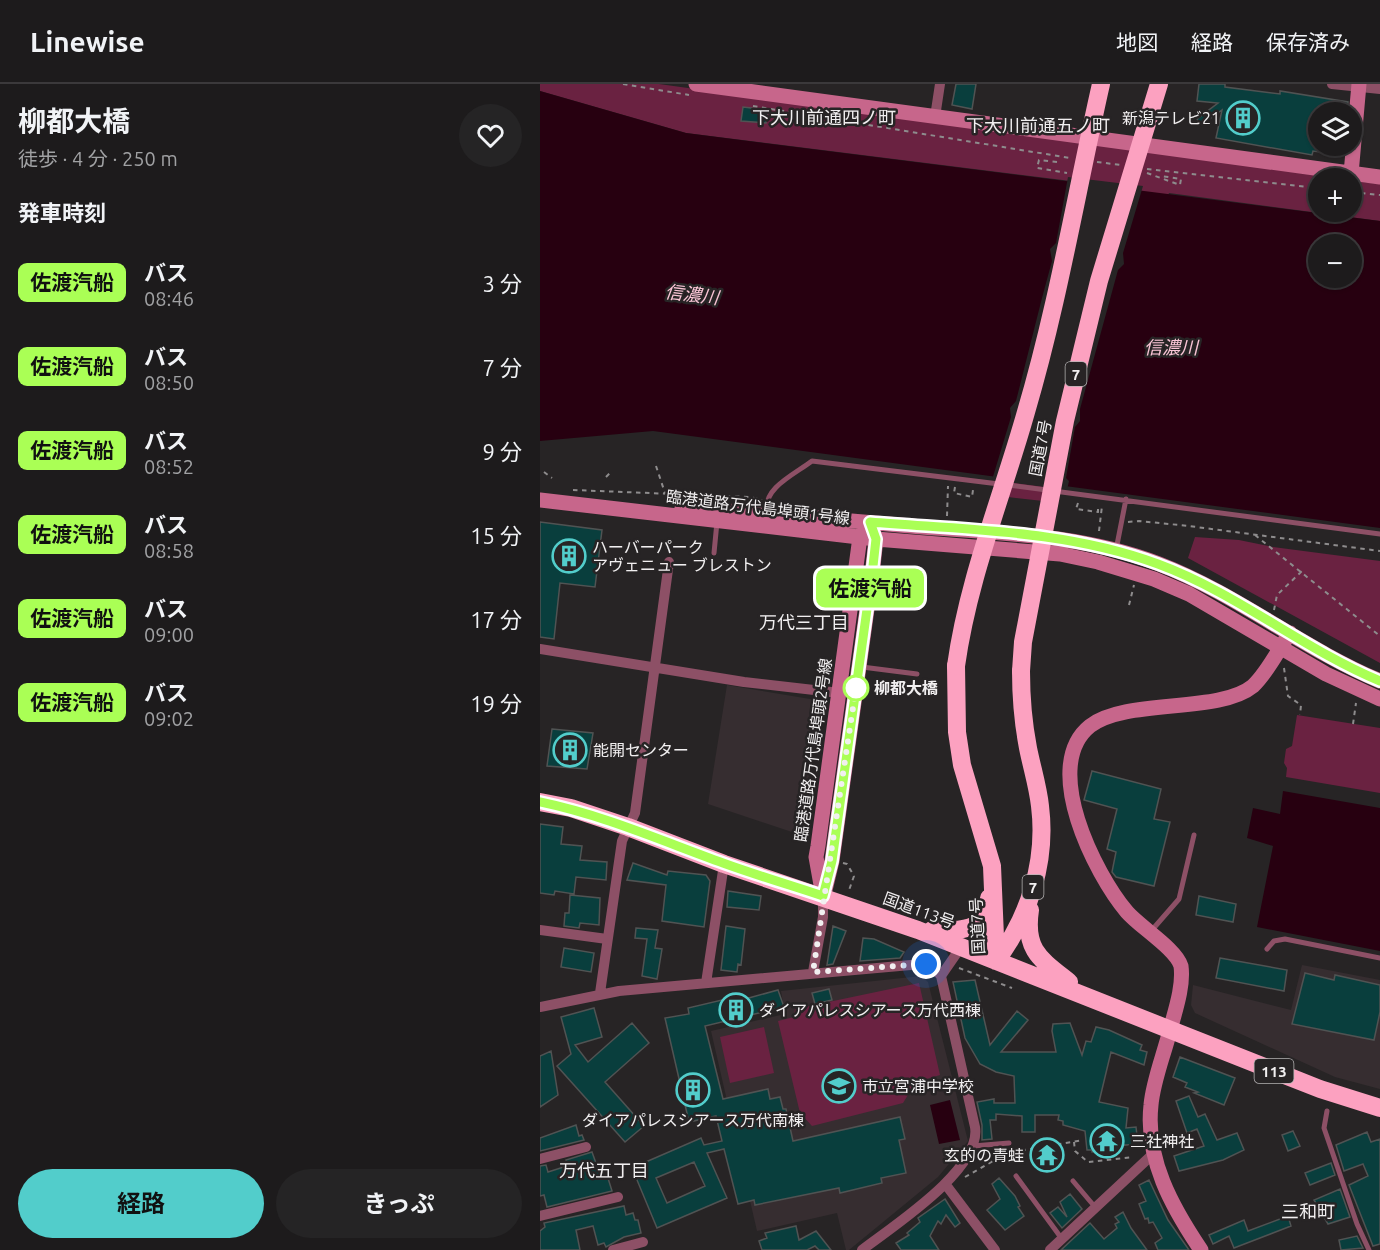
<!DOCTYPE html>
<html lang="ja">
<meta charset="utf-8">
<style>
:root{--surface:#1d1b1c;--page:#252425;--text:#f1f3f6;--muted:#a0a1a3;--line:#3b393b;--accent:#52cdcb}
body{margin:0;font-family:Ubuntu,"Noto Sans JP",sans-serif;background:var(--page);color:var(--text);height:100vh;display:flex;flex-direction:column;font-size:22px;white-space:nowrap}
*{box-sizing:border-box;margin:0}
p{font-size:20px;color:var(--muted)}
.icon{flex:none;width:33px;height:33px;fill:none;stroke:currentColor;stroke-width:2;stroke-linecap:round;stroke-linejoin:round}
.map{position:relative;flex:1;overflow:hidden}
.side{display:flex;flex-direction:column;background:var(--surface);width:540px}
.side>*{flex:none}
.badge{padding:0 12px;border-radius:9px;font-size:21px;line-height:39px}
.fabs{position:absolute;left:768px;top:18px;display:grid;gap:12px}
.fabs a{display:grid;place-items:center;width:54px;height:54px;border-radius:50%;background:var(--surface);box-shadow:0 2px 4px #0004,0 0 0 2px var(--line);font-size:30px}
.you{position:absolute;width:30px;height:30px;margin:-15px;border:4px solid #fff;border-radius:50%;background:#1a73e8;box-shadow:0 0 0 9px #1a73e833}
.map>.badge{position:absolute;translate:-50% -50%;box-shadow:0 0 0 3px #fff}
h2{padding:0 18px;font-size:22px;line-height:54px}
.round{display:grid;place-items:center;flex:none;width:63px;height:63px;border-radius:32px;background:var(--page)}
.head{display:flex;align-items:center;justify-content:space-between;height:102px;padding:0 18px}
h1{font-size:28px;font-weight:700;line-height:45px}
.cta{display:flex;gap:12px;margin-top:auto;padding:12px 18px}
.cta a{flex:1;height:69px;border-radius:36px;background:var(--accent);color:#111;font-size:24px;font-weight:700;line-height:69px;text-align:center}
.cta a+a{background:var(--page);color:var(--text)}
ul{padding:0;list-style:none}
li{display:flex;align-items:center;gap:18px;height:84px;padding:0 18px}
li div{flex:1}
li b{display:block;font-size:22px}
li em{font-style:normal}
li .badge{min-width:66px;font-weight:700;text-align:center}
header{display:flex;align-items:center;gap:36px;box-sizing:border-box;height:84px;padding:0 30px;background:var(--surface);border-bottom:2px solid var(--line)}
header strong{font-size:28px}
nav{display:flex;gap:33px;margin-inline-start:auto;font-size:21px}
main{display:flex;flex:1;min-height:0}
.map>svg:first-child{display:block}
.built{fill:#362d30}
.green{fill:#6a2241}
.water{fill:#270010;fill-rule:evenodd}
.pier{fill:#272425}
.building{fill:#093e3d;stroke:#505353;stroke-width:1.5;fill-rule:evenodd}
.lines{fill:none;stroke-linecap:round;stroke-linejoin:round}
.path{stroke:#8e8c8d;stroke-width:2;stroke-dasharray:4.5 4.5;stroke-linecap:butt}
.lane{stroke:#8d5066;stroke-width:5}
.street{stroke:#8d5066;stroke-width:10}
.secondary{stroke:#c7668b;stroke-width:15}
.highway{stroke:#fca1c0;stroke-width:18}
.highway-bridge{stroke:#fca1c0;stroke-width:18}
.line-casing{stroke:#fff;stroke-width:14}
.line{stroke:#af5;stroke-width:9}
.walk{stroke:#f1eff0;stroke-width:6;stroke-dasharray:0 10.8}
.stop-dot{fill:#fff;stroke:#af5;stroke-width:3}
.labels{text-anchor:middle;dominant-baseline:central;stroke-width:5;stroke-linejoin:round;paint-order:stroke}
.shield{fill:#272425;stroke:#b4b2b3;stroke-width:1.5}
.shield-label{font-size:15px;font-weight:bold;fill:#f1eff0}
.poi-label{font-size:16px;fill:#f1eff0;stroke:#272425;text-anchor:start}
.street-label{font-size:16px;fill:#f1eff0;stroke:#272425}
.stop-label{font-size:16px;font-weight:bold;fill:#f1eff0;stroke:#272425;text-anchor:start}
.neighbourhood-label{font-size:18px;fill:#f1eff0;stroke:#272425}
.water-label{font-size:18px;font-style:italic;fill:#fac5d6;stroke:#272425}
</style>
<header>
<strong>Linewise</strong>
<nav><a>地図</a><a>経路</a><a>保存済み</a></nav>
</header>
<main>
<section class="side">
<div class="head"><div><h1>柳都大橋</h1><p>徒歩 · 4 分 · 250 m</p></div><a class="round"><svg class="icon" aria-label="heart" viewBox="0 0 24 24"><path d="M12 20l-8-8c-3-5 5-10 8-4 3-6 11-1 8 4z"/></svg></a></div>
<h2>発車時刻</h2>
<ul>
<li><span class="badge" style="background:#af5;color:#111">佐渡汽船</span><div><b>バス</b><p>08:46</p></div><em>3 分</em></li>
<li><span class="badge" style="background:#af5;color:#111">佐渡汽船</span><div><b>バス</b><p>08:50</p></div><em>7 分</em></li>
<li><span class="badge" style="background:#af5;color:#111">佐渡汽船</span><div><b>バス</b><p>08:52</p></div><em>9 分</em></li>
<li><span class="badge" style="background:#af5;color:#111">佐渡汽船</span><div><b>バス</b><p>08:58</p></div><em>15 分</em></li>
<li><span class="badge" style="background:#af5;color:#111">佐渡汽船</span><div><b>バス</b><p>09:00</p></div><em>17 分</em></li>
<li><span class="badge" style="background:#af5;color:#111">佐渡汽船</span><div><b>バス</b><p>09:02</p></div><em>19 分</em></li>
</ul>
<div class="cta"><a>経路</a><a>きっぷ</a></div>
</section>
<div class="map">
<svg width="840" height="1166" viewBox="0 0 840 1166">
<rect width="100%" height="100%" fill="#272425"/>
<path class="built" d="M187,601L282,617L261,751L168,720Z
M762,881L840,896V1005L795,993L655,929L651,921L653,901L751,926Z
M381,892L388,898L428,1057L398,1093L309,1166H306L297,1129L217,1147L171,947L245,930L241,907Z"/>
<path class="green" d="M0,0H119L796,94H778V128H812V97L840,100V137L629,109L503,417L468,413L547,99L146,49L0,7Z
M655,453L699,456L733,463L840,477V579L648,474Z
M757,631L840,644V709L746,693L747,684L744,679L746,665L752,662Z
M379,899L400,991L376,998L363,1019L272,1042L260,1029L238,937L254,933L255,925Z
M224,943L234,989L190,999L180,953Z"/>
<path class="water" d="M0,7L146,49L840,137V444L113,347L0,357ZM778,160H812V194H778Z
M743,707L840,724V867L717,843L733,762L707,754L713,724L740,730Z
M410,1016L420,1056L399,1060L390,1021Z"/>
<path class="pier" d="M528,93L603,102L583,169L584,180L578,186L540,325V337L535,343L526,394L529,397L527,406L452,396L471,333L470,324L476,317L502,214L512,177L510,165L516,159Z"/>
<path class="building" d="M416,0H436L432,25L412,21Z
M659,0H685V3L740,10V7L808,18L807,28H778V62H803L802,71L773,67L772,71L676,54L682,26L661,41L657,35L678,19L657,17Z
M203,23L228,26L226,39L201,37Z
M0,438L62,446L55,503L20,499L14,555L0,553Z
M12,645L53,649L47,685L7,682Z
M552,687L621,705L614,735L630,738L614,802L576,793L572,788L576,768L567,765L577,725L544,716Z
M0,740L23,743L21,760L42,762L40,776L67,778L66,796L36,793L34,810L15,807L14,811L0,809Z
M93,779L127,791L128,787L166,791L170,797L164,843L122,837L126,801L87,796Z
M188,807L221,812L219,826L187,823Z
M30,811L60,814L59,841L40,839L39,844L24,842L25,829H29Z
M659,812L696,820L693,838L656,831Z
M186,842L205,845L201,881L198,880L197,888L181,886Z
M293,842L306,847L293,880L287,881Z
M96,844L118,846L115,864L122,865L117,895L102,892L107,855L95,854Z
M323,854L334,855L364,868L360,874L320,877Z
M24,864L54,869L51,888L21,883Z
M680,874L747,886L744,907L676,894Z
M765,889L794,896L795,891L840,901V928L834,956L752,940Z
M435,896L450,961L477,927L488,936L461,968H516L512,947L513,940L530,939L542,971L546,957L551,958L556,943L569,946L602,961L600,966L607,968L604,981L571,968L559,1018L588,1024L586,1044L596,1043L598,1060L574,1062L575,1066L552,1068V1066H547L545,1047L523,1041V1037L518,1036L519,1031H495V1048H482V1032L456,1030V1036H450L452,1055L442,1056V1041L437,1018L454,1015V1019H475L474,992L456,988L440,980L425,954L413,898Z
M289,905L292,916L275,920L272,909Z
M238,906L244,923L165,942L183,1015L228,1005L230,1015L240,1013L243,1025H246L253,1057L360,1033L365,1055L359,1056L366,1089L341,1094L342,1099L300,1109L299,1104L215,1121L214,1116L198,1120L184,1065L167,1069L187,1114L117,1144L92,1084L161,1054L164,1061L182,1057L176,1032L149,1038L125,934L149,930L148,924L203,911L205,915ZM154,1078L165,1102L127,1119L116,1094Z
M54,924L62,953L35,961L48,978L92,939L109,959L65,998L104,1042L85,1058L17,982L31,970L21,933Z
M11,967L18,1011L0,1023V972Z
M640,973L695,994L684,1021L654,1009L658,1008L645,1003L647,999L633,993Z
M649,1012L658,1033L665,1030L677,1056L697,1049L704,1066L683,1076L639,1087L634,1072L664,1062L657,1045L647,1049L636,1017Z
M36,1041L39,1052L42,1051L44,1056L0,1067V1054Z
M753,1047L760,1062L748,1067L742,1051Z
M827,1048L831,1058L840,1055V1160L833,1162L809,1101L828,1092L823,1080L804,1087L796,1061Z
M52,1068L61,1093L67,1091L72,1107L7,1123L4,1111L0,1112V1082L6,1081L8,1088L27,1082L26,1076Z
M791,1079L795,1091L770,1101L765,1089Z
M459,1094L475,1112L480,1122L478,1123L484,1132L465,1146L447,1126L460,1115L452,1100Z
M609,1096L628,1136L649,1166H618L615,1159L622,1154L613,1138L609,1139L608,1134L605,1135L599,1120L606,1117L599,1101Z
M800,1105L810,1133L788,1140L774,1116Z
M530,1110L542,1125L522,1144L510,1129L518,1123L527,1133L520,1118Z
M405,1115L420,1139L415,1143L406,1131L401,1140L398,1137L390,1152L399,1166H361L356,1159L369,1151L367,1149L380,1138L378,1134Z
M84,1122L86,1131L93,1129L95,1136H98L101,1149L84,1153L66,1163L64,1159L58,1161L53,1142L36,1146L40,1166H0V1147L5,1143L4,1139Z
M583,1128L591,1144L607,1166H521L550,1139L564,1155L577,1144L575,1140L579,1138L575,1133Z
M748,1132L751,1142L694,1164L689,1152L673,1160L669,1151L704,1136L708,1147Z
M256,1142L259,1156L276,1147L291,1166H279L275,1162L267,1166H222L219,1157L227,1154L225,1149Z
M817,1152L823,1164L801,1166L799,1156Z"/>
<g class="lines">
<path class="path" d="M83,0L149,11
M213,22L530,74
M517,78L499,76L497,84L527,89
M557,78L581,81
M607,85L778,104
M607,89L640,101L641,95L621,92
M812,108L840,111
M116,382L125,409
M4,388L12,394
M66,393L72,387
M415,403L414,409L432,413L433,406
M33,406L210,413L222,416
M538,419L536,425L558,428V421
M407,432L408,402
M588,438L599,437L649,442L840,467
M559,447L562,422
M715,451L840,552
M589,521L594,501
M734,526L737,511L762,487
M744,584L748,612L761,621L760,631
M813,640L816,619
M303,779L307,780L314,792L308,809
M419,884L472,904
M534,1058L535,1067L548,1078L593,1073
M425,1093L467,1069L543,1056"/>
<path class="lane" d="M468,401L840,450
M227,427C223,404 255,390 272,377L459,400
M576,466L586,415
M174,469L177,438
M322,583L377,590
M612,846L639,815L654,751
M727,865L734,857L745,855L840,874
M787,1027L784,1044L817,1140L829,1166
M433,1062L469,1059
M476,1092L522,1155
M533,1097L555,1123"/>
<path class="street" d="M792,0L840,5
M395,33L400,0
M0,565L204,598L300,609
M0,846L67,855
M273,888L283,833V812
M401,892L421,863
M166,899L184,780
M60,909L82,757L95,729L129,478
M0,923L79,907L382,880L393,883L401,892L435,1043C442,1085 353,1142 322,1166
M0,1075L46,1063
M406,1101L455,1166
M0,1132L78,1113
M73,1166L103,1158
M510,1166L613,1070"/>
<path class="secondary" d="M156,0L840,93
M811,90L819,0
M0,416L336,455L520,470L558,478L614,495L649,510L786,590L840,615
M142,424C222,429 302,436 382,443C462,449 544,451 619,480C697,510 763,565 840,597
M285,806L292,777L333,482L336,455L333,447
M283,812L276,773L278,762L320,453L325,446
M661,1166C632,1123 605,1075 611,1021C613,998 623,973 629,950C634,930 644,903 641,882C636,865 600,843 587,828C555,790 500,682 550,642C586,614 679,630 713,602C728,588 738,566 750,549"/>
<path class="highway" d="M416,582L417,648L422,681L452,782L456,877
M0,718L31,724L88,743L184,780L378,846L780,1005L840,1024
M490,826C484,866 500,875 529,898
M392,846C419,847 448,848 449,814
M456,877C489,833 507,778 500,722C498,703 492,684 488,664C483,638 481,613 481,587"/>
<path class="highway-bridge" d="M416,582C428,495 462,413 486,328C518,220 536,110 561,0
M481,587L483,558L525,337L559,197L619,0"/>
</g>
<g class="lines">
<g class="line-casing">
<path id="line" d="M0,718C63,731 122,757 183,779C216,791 250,801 283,812L292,777L333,482L336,455L330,438C426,446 527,446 618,480C697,509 763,565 840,597"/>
</g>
<use href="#line" class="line"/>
<path class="walk" d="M316,604L273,888L386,880"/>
</g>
<defs>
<g id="building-ring" transform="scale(1.725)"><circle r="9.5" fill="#272425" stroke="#52cdcb" stroke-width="1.5"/><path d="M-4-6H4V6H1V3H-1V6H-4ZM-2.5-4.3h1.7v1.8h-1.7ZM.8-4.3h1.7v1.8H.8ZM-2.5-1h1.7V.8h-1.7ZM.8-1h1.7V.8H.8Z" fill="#52cdcb"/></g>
<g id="school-ring" transform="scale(1.725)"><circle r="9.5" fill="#272425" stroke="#52cdcb" stroke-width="1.5"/><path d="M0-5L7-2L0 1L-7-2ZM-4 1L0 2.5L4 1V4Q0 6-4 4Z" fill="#52cdcb"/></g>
<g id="temple-ring" transform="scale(1.725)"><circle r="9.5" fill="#272425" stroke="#52cdcb" stroke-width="1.5"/><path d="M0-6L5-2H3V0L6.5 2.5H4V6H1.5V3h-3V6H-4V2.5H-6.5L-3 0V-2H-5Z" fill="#52cdcb"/></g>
</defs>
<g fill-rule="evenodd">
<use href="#building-ring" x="703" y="34"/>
<use href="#building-ring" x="29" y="472"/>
<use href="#building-ring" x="30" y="666"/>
<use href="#building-ring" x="196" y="926"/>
<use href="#school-ring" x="299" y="1002"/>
<use href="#building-ring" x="153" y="1006"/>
<use href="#temple-ring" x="567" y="1057"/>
<use href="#temple-ring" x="507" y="1071"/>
</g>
<circle class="stop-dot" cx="316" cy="604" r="12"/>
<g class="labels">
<g class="shield">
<rect x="525.5" y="278" width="21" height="24" rx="4.5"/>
<rect x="482.5" y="791" width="21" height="24" rx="4.5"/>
<rect x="714.5" y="975" width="39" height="24" rx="4.5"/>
</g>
<g class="shield-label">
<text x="536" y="290">7</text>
<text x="493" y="803">7</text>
<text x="734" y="987">113</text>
</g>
<g class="poi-label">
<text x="680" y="34" text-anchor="end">新潟テレビ21</text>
<text x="52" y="463">ハーバーパーク<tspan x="52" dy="18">アヴェニュー ブレストン</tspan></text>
<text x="53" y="666">能開センター</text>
<text x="219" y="926">ダイアパレスシアース万代西棟</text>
<text x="322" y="1002">市立宮浦中学校</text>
<text x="153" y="1036" text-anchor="middle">ダイアパレスシアース万代南棟</text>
<text x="590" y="1057">三社神社</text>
<text x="484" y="1071" text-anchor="end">玄的の青蛙</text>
</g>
<g class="street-label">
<text transform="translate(500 364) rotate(-79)">国道7号</text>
<text transform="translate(218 423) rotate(7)">臨港道路万代島埠頭1号線</text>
<text transform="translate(273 666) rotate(-82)">臨港道路万代島埠頭2号線</text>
<text transform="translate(379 826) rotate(20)">国道113号</text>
<text transform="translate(437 842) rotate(-93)">国道7号</text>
</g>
<g class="stop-label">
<text x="334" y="604">柳都大橋</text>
</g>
<g class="neighbourhood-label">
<text x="284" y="33">下大川前通四ノ町</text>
<text x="498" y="41">下大川前通五ノ町</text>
<text x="264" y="538">万代三丁目</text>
<text x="64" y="1086">万代五丁目</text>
<text x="768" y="1127">三和町</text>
</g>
<g class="water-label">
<text transform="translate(152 210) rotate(7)">信濃川</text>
<text x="631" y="263">信濃川</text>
</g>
</g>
</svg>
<div class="fabs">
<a><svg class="icon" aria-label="layers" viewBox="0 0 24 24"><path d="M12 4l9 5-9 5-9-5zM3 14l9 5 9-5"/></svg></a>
<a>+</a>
<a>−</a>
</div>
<div class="you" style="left:386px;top:880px"></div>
<b class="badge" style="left:330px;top:504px;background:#af5;color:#111">佐渡汽船</b>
</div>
</main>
